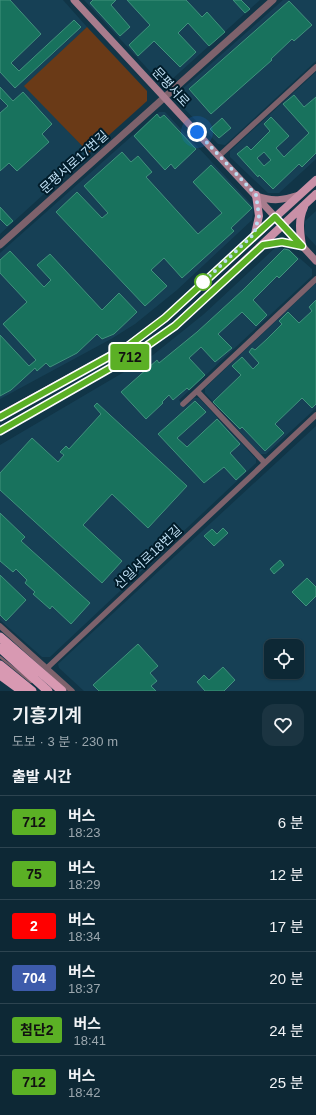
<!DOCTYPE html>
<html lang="ko">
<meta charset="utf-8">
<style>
:root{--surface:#0d2835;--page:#1b3441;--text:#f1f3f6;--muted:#9aa6ad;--line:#2d4450}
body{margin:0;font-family:Arial,"Noto Sans KR",sans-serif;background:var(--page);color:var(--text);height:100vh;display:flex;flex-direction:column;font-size:15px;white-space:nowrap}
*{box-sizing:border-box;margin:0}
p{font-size:13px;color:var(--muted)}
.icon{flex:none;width:22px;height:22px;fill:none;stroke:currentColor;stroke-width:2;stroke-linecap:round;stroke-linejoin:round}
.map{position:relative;height:691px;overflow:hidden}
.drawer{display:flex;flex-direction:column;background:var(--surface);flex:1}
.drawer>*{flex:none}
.badge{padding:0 8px;border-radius:3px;font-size:14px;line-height:26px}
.tools{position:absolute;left:264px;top:639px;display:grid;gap:8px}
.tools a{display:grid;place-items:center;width:40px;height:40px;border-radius:8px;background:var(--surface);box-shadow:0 1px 3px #0004,0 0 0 1px var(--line);font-size:20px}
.you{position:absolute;width:20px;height:20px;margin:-10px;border:3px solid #fff;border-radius:50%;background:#1a73e8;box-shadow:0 0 0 6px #1a73e833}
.map>.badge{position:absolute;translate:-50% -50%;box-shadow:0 0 0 2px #fff}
h2{padding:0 12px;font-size:15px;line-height:36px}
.round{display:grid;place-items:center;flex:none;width:42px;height:42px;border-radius:12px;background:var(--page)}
.overview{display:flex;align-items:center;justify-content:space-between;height:68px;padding:0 12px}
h1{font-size:19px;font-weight:600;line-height:30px}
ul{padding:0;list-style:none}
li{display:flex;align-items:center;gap:12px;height:52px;padding:0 12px;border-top:1px solid var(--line)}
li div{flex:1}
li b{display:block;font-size:15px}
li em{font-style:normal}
li .badge{min-width:44px;font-weight:700;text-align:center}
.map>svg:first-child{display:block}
.built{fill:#164055;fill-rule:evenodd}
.green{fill:#6a3a17}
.building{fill:#18725d;stroke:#41927d;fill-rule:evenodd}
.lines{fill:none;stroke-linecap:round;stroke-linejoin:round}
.service{stroke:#7d626c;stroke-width:2.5}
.minor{stroke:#7d626c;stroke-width:5.5}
.tertiary{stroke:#7d626c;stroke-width:7}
.secondary{stroke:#a87c8d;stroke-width:7}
.primary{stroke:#c990a7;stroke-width:8}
.trunk{stroke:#d899b2;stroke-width:9}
.line-casing{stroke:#fff;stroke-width:9}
.line{stroke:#5bb025;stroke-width:6}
.walk{stroke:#bedef2;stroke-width:4;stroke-dasharray:0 7.2}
.stop-dot{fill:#fff;stroke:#5bb025;stroke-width:2}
.labels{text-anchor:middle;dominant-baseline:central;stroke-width:4;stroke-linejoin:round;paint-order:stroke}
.street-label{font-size:13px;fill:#bedef2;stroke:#011c2a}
</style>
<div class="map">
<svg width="316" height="691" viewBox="0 0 316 691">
<rect width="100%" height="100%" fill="#113547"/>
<path class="built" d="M0,0H63L87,27L25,86L89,153L0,234Z
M84,0H260L170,81H159Z
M283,0H316V61L225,145L218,144L177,101L179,92Z
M316,72V159L279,193H268L230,157V151Z
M159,112H165L254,207L252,220L177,290L135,324L111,339L0,399V253Z
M316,211V246L305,234V221Z
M276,247L288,248L312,269V276L179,400L185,407L194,398H199L256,459V463L50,657H42L0,620V445L153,355L204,314Z
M316,283V408L266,454H260L205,393V388Z
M316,426V691H84L59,668L58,664ZM271,646H297V672H271Z"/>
<path class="green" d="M87,27L147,91V101L89,153L24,86Z"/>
<path class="building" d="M0,0H10L41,34L11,63L19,71L74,20L81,27L15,88L0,72Z
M93,0H116L111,5L130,27L120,36L90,3Z
M127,0H186L202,17L207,12L225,32L209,46L188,23L178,33L196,52L180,67L154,41L138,56L129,45L150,25Z
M233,0H241L250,9L245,13Z
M289,1L312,25L294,41L292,39L271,59L272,60L211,114L189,89Z
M0,87L13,101L23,92L52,124L42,134L49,142L17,171L9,163L0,171V113L8,106L0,98Z
M294,95L304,107L316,97V153L302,167L299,164L273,189L259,175L258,177L237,154L247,146L251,150L270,131L264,124L271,117L289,136L276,148L284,157L309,133L283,104ZM264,152L271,160L264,166L257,158Z
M157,114L160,118L164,115L196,149L175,169L171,164L165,170L134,136Z
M222,118L231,128L219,138L210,129Z
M122,152L131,162L138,156L152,172L146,177L198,234L222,213L193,182L211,165L252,208L231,228L234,231L182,278L164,258L151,270L167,286L145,306L56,212L77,192L102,218L108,213L84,186Z
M0,207L13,221L7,226L0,219Z
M284,249L289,250L298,259L279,278L277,276L253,300L267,315L256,326L242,312L218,334L232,348L215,362L201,347L189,358L205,375L189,390L187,388L173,400L169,395L162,402L163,403L146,419L121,392L157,360L159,363L197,332L243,290Z
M10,251L44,287L51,280L37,265L50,254L102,310L119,293L137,312L114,334L102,339L97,334L77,353L50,367L46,363L37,371L35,368L11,390L0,396V335L29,366L36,360L3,324L27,302L0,273V260Z
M316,300V404L312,408L302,398L275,424L284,433L265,451L242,427L240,429L213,402L241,375L232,366L242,357L253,369L259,363L249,352L252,348L255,350L267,339L282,324L279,321L288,312L299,323L312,311L309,307Z
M195,401L206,412L177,438L187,447L217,419L240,444L230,453L246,471L236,480L224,467L204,483L158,434Z
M97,403L187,486L148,528L112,494L83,525L122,561L102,583L0,490V473L32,438L58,462L64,455L60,452L66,446L69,449L101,414L94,406Z
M0,513L25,537L21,541L90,603L71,624L52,606L50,609L33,594L35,592L25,583L27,580L16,569L13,572L0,561Z
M223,528L228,533L214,546L204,536L212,529L217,534Z
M280,560L284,565L274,574L270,569Z
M0,575L26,600L6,621L0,615Z
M307,578L316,587V596L306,606L292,592Z
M138,644L158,666L150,673L157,681L151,686L156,691H99L93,685Z
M223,667L235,680L224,691H205L197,682L204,675L209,680Z"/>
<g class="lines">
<path class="service" d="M0,657L31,682"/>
<path class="minor" d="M219,156L316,67
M183,404L197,391
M264,462L197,391L316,279
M0,626L72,691
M47,668L316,415"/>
<path class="tertiary" d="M0,245L273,0"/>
<path class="secondary" d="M74,0L316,261
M257,196C273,202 283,200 299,195
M263,245L282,242L302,246"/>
<path class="primary" d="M255,234L259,216L256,195
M302,246C300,232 298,220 304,207
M0,416L128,346L165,318L316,180
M0,431L135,354L175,326L316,194"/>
<path class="trunk" d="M0,637L62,691
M0,648L48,691
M0,665L32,691
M0,675L22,691"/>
</g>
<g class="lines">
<g class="line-casing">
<path id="line" d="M0,417L128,346L165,318L275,217L302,246L282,242L263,245L175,326L135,354L0,431"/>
</g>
<use href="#line" class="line"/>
<path class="walk" d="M197,132L256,195L259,216L254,234L198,287L203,282"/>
</g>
<circle class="stop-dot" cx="203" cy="282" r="8"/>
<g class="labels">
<g class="street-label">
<text transform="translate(171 87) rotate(47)">문평서로</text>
<text transform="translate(74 162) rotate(-42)">문평서로17번길</text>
<text transform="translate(148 557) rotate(-43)">신일서로18번길</text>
</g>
</g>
</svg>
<div class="tools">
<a><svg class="icon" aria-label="locate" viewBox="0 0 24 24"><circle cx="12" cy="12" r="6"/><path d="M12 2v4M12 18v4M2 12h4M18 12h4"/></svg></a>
</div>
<div class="you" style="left:197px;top:132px"></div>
<b class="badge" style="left:130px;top:357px;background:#5bb025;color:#111">712</b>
</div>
<section class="drawer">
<div class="overview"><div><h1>기흥기계</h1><p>도보 · 3 분 · 230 m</p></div><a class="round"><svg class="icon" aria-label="heart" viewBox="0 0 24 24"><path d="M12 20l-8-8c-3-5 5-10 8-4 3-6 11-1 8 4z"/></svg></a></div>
<h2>출발 시간</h2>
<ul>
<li><span class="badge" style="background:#5bb025;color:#111">712</span><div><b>버스</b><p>18:23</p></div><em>6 분</em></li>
<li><span class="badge" style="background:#5bb025;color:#111">75</span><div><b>버스</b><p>18:29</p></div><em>12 분</em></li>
<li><span class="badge" style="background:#f00;color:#fff">2</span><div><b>버스</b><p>18:34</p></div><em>17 분</em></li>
<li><span class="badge" style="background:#3d5bab;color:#fff">704</span><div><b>버스</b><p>18:37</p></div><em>20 분</em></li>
<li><span class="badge" style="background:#5bb025;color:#111">첨단2</span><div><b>버스</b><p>18:41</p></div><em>24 분</em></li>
<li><span class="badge" style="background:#5bb025;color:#111">712</span><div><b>버스</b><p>18:42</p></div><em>25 분</em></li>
</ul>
</section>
